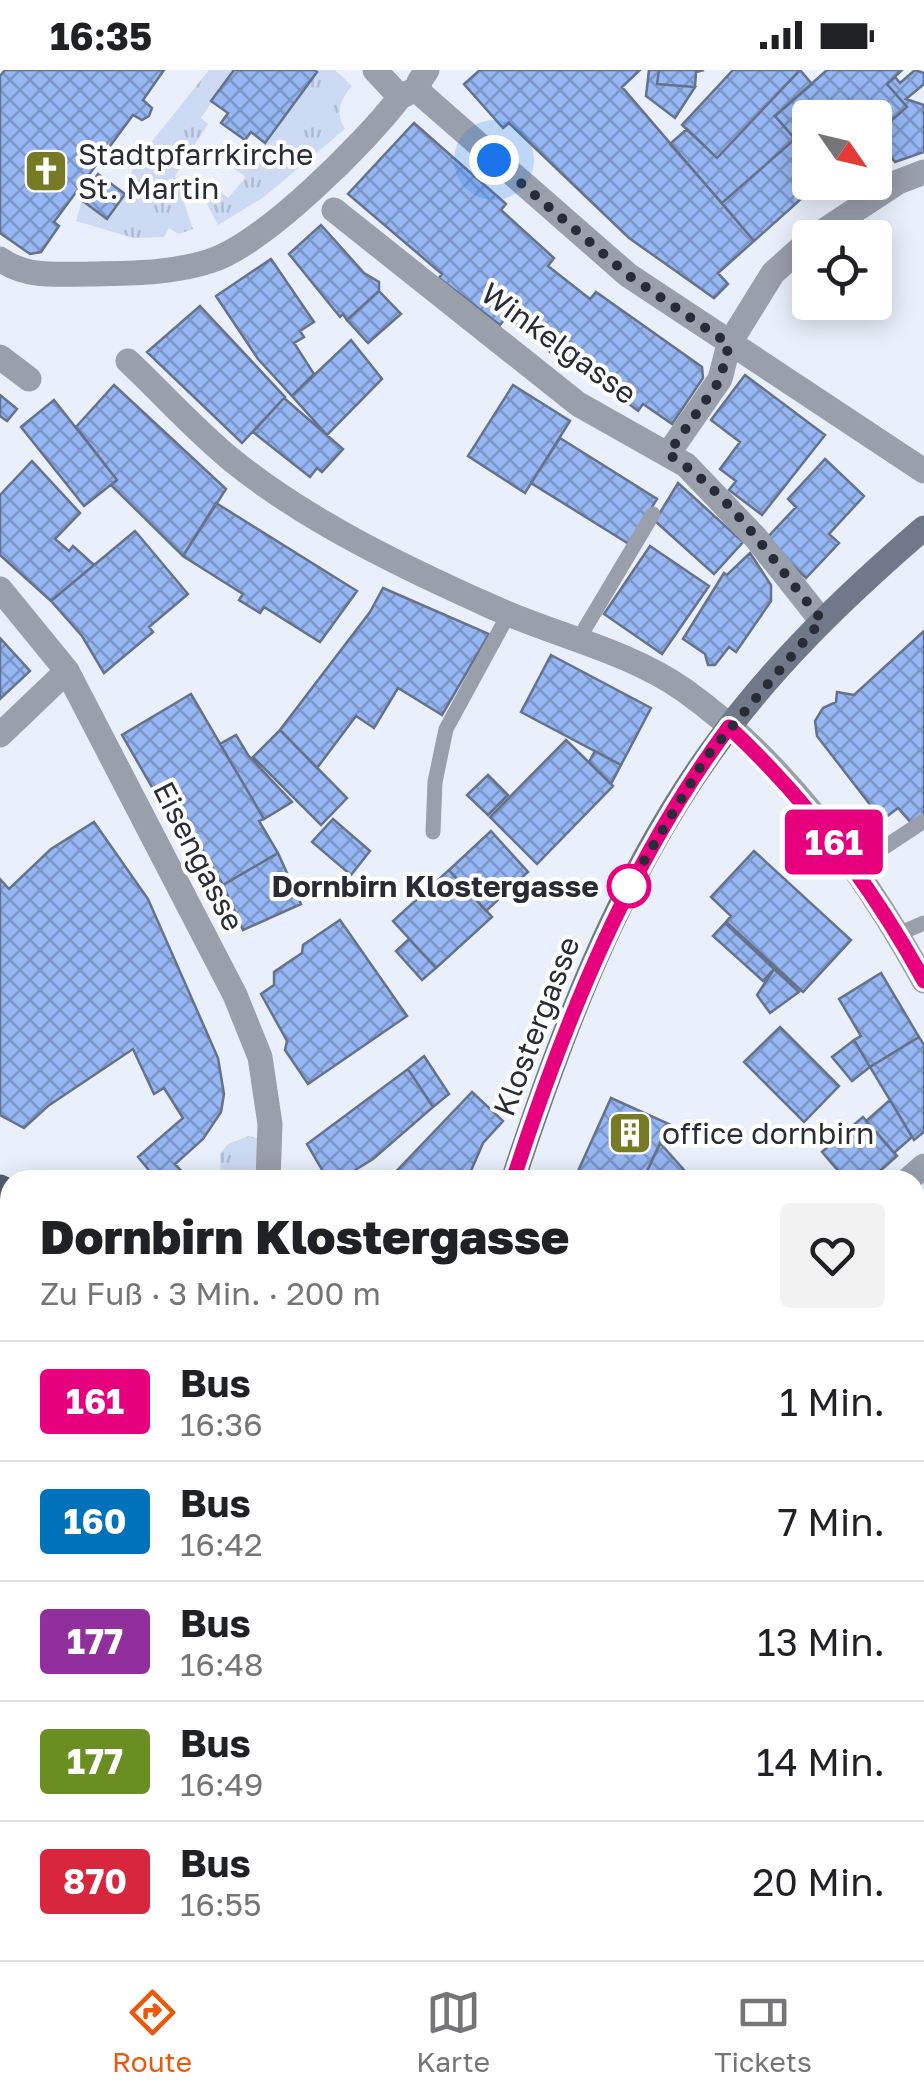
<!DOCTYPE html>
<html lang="de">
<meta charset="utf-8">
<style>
:root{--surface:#fff;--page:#f2f2f2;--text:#202124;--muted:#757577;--line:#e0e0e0;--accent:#ea580c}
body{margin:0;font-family:"Golos Text",sans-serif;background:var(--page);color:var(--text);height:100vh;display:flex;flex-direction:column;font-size:38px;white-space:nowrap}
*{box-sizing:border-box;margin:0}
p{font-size:32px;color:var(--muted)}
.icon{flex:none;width:55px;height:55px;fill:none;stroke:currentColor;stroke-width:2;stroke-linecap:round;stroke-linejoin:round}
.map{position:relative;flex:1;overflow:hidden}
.details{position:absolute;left:0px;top:1100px;width:925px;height:790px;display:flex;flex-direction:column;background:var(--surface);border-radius:30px 30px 0 0;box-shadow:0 5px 25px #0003}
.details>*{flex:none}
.badge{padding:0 20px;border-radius:8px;font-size:35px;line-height:65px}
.needle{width:65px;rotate:124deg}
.buttons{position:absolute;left:792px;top:30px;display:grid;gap:20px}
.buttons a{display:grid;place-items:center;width:100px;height:100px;border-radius:10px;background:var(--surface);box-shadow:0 5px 25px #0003;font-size:50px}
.you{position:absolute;width:50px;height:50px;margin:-25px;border:8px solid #fff;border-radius:50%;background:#1a73e8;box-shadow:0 0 0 15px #1a73e833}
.map>.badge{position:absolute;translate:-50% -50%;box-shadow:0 0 0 5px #fff}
.round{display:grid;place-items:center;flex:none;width:105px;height:105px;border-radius:10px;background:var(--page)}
.head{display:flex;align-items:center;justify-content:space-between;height:170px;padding:0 40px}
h1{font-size:48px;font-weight:800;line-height:75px}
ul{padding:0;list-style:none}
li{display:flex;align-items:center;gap:30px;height:120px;padding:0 40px;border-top:2px solid var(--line)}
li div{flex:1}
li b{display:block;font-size:38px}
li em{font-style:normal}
li .badge{min-width:110px;font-weight:700;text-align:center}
.status{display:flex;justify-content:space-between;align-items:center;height:70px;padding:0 50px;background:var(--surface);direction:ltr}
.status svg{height:28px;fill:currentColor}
.menu{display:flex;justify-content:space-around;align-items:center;height:140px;border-top:2px solid var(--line);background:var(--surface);font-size:28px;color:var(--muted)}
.menu a{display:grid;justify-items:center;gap:5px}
.menu .current{color:var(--accent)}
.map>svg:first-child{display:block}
.grass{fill:url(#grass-tufts)}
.building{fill:url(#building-cross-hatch);stroke:#65728b;stroke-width:2.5}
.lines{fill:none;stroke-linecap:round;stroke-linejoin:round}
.lane{stroke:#999fab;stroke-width:15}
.street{stroke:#999fab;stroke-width:25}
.secondary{stroke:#70798a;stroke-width:25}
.primary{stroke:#535e72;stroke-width:25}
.line-casing{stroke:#fff;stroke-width:22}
.line{stroke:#e6007e;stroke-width:15}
.walk{stroke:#272c37;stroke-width:10;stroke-dasharray:0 18}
.stop-dot{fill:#fff;stroke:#e6007e;stroke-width:5}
.labels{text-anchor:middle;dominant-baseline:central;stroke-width:8;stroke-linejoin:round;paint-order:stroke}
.poi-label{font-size:30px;fill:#272c37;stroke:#fff;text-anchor:start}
.street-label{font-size:30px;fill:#272c37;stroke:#fff}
.stop-label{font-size:30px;font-weight:bold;fill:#272c37;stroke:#fff;text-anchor:end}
</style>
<div class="status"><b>16:35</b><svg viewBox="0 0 49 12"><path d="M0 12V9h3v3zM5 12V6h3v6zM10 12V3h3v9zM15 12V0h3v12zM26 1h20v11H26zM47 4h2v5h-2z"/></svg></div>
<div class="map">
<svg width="924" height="1890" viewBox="0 0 924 1890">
<defs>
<pattern id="grass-tufts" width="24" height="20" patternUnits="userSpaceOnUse" patternTransform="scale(2.5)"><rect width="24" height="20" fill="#ccdaf4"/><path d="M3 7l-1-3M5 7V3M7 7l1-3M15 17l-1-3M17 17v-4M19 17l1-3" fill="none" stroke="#afbbd2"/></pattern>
<pattern id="building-cross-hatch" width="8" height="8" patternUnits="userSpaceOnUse" patternTransform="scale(2.5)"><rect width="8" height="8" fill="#96b7f3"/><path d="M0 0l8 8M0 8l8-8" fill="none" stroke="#7a95c6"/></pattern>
</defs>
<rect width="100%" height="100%" fill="#e9f0fb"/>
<path class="grass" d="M209,0H234L201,48L208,54L175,106L193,159L179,164L169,158L164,167L134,168L76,151L82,131L107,148L125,124L134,94Z
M314,0H335L352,16C340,30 335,43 345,59L264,127L218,155L207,134L218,119L228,128L246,107L234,99L247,81L256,86L317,3Z
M249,1066L261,1069L255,1110H221L220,1084L228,1074Z"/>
<path class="building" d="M5,0H164L143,30L152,38L149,46L142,50L133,45L54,152L59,156L41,182L30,184L0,163V6Z
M234,0H314L317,2L265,73L251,62L245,70L221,53L228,43L211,31Z
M480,0H640L622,17L754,171L718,203L728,214L714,228L629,168L509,53L503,58L464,14Z
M649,0H659L657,14L695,17L675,48L646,26Z
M659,0H704L696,2L695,17L657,14Z
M733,0H800L717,88L682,55Z
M800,0L812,14L775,46L795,69L722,133L670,74L687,59L717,88Z
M827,0H902L887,14L907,37L875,65V48H810V112H820L754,171L722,133L795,69L775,46Z
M915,0L924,3V14L906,29L924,35V82L895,92L875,65L907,37L887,14L895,7L900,13Z
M414,53L506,134L501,140L554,188L548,196L590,229L596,222L702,297L703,308L672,354L643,334L638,341L574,291L569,298L507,246L500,255L439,208L442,204L348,124Z
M98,104L125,124L107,149L80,129Z
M321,155L364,203L379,212V221L347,250L343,244L340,247L289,184Z
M271,189L314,252L300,261L304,267L294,273L314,304L292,326L258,289L216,226Z
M379,221L401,244L368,273L347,250Z
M200,236L285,327L242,373L147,282Z
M351,270L382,309L327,365L292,326Z
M745,305L825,365L762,445L729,420L736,411L720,399L740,372L711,350Z
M114,315L226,419L183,486L111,415L117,410L76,357Z
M513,315L570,351L525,423L468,386Z
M0,325L17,339L7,351L0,346Z
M284,328L343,379L322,402L317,398L310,407L253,362Z
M54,330L117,410L84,436L21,357Z
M560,368L657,429L629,474L531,413Z
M825,389L864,426L829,464L839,473L806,508L765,470L796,437L788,429Z
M32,391L80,443L55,469L69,481L73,476L94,495L51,531L0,485V425Z
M678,413L743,472L714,504L655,451Z
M216,433L357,521L320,572L264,537L260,543L239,530L243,524L183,486Z
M135,461L188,524L149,557L153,562L104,603L82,566L51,531Z
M650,476L709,516L662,584L604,544Z
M750,483L771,515V531L736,582L729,577L715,595H708L705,584L683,569L724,503L727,505Z
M383,518L489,564L442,645L398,618L374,658L356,646L317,698L280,660L370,542Z
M924,561V746L913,755L898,738L882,750L817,666L815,651L823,638L836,632L837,622L854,625Z
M0,568L30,601L0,629Z
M551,585L651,638L621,695L521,642Z
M191,624L264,749L259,751L278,783L223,815L175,732L164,738L122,665Z
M280,660L347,728L321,755L253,687Z
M236,665L248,685L292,732L264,749L220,674Z
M566,670L613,716L537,794L490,747Z
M595,681L621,695L611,714L589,692Z
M488,705L508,725L488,745L467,725Z
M333,749L370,781L351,805L312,772Z
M94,752L148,829L218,988L224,1024L221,1042L203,1069L175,1094L186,1106L180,1110H157L138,1087L183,1048L164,1018L154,1024L133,979L48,1036L24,1058L0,1045V809L9,819L51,779Z
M491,761L528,802L486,841L449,800Z
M754,781L851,870L803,922L726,852L731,846L711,827Z
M278,783L301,834L243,860L223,815Z
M449,800L492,847L436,898L393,851Z
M340,850L407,946L308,1014L285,980L287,971L261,924L274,915V902L302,883L303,875Z
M725,853L774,899L763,911L713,866Z
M409,869L436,898L422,910L396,881Z
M774,899L799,922L770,943L757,925Z
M881,903L919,967L870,997L854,970L861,966L839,929Z
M780,957L839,1016L804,1052L744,992Z
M919,967L924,975V1062L914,1070L870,997Z
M854,970L870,997L852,1011L832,987Z
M424,986L449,1024L433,1037L408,999Z
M408,999L433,1037L373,1089L339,1110H328L307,1074Z
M472,1022L503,1051L483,1073L467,1110H388Z
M611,1028L669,1054L643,1110H574Z
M890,1030L912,1067L894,1083L866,1051Z
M863,1047L897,1086L870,1110H846L822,1082Z
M660,1073L693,1110H643Z
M924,1137V1208L915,1216V1145Z
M922,1308L924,1341L918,1343L915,1311Z
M915,1607L924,1612V1679L915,1674Z
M10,1613V1650L0,1639V1623Z
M0,1732L10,1743V1874L0,1864Z
M917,1755L924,1759V1831L915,1846Z
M136,1880H158L167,1890H125Z
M552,1880H607L611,1890H544L542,1885Z
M678,1880H743L747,1890H682Z
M853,1880H914L909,1890H851Z"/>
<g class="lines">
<path class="lane" d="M578,570L653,444
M433,762L435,712L446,659L508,545
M853,798L924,751
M898,864L924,853
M915,1706L924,1711"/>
<path class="street" d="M375,0L400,27L412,21
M427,0L419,12L420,23L628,205L924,401
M334,140L578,334L686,395L756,468L821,550
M813,168L898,112L924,102
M0,189C26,208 57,204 88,204C128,203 171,204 210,191C264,174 365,73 400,27
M0,287L29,309
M128,291C163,324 196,361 233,391C307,451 403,497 490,536C553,565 627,580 684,620C787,693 864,802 924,911
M668,384L720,309L729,274L773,203L810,170
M0,519L67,601L235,925L260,987L270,1054L268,1110
M0,665L67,601
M908,1110L924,1096
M0,1339L10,1327
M62,1890L71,1880
M516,1890L526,1880"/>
<path class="secondary" d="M513,1110C562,961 618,812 710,683C770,598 845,526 924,458
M644,1880L649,1890"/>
<path class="primary" d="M0,1117L10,1122
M915,1531L924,1536"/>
</g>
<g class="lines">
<g class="line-casing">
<path id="line" d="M513,1110C565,950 628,793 729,657C808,731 872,816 924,911"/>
</g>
<use href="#line" class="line"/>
<path class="walk" d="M494,90L628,205L729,274L720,310L668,384C731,423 774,494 822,550L707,686L629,816"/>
</g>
<defs>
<g id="church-square" transform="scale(2.25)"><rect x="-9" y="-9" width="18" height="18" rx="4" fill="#767b25" stroke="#fff"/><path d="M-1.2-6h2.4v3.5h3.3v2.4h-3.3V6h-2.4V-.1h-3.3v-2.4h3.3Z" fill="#fff"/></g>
<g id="building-square" transform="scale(2.25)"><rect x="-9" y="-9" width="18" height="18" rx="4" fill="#767b25" stroke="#fff"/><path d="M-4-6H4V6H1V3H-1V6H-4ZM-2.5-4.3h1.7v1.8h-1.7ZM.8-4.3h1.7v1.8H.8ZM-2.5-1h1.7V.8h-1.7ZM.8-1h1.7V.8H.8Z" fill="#fff"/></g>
</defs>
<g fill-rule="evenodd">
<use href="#church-square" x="46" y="101"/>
<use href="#building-square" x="630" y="1063"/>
</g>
<circle class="stop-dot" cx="629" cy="816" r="20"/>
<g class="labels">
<g class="poi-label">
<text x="78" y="84">Stadtpfarrkirche<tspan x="78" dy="34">St. Martin</tspan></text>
<text x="662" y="1063">office dornbirn</text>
</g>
<g class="street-label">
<text transform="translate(559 273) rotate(36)">Winkelgasse</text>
<text transform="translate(199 786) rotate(63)">Eisengasse</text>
<text transform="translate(536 956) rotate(-69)">Klostergasse</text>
</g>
<g class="stop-label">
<text x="599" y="816">Dornbirn Klostergasse</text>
</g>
</g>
</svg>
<div class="buttons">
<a><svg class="needle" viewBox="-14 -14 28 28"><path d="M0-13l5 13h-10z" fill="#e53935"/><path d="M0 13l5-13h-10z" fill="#757577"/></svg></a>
<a><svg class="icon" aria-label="locate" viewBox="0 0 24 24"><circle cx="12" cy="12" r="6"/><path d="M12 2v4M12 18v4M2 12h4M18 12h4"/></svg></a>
</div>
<div class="you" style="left:494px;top:90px"></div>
<b class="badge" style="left:834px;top:772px;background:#e6007e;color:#fff">161</b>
<section class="details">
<div class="head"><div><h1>Dornbirn Klostergasse</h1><p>Zu Fuß · 3 Min. · 200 m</p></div><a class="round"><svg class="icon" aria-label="heart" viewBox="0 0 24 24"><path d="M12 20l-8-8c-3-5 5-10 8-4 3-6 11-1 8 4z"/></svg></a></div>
<ul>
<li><span class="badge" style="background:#e6007e;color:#fff">161</span><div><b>Bus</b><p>16:36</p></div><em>1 Min.</em></li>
<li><span class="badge" style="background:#0072bc;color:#fff">160</span><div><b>Bus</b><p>16:42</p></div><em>7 Min.</em></li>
<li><span class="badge" style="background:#91309c;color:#fff">177</span><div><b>Bus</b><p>16:48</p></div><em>13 Min.</em></li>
<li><span class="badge" style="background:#6b8e23;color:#fff">177</span><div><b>Bus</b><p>16:49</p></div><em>14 Min.</em></li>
<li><span class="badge" style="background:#d7263d;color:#fff">870</span><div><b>Bus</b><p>16:55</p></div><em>20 Min.</em></li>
</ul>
</section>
</div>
<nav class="menu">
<a class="current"><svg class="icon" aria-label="directions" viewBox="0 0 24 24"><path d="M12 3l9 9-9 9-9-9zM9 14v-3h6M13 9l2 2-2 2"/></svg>Route</a>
<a><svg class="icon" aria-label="map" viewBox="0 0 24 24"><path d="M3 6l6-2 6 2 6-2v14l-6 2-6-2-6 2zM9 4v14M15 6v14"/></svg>Karte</a>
<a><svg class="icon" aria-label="tickets" viewBox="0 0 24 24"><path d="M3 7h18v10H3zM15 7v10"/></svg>Tickets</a>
</nav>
